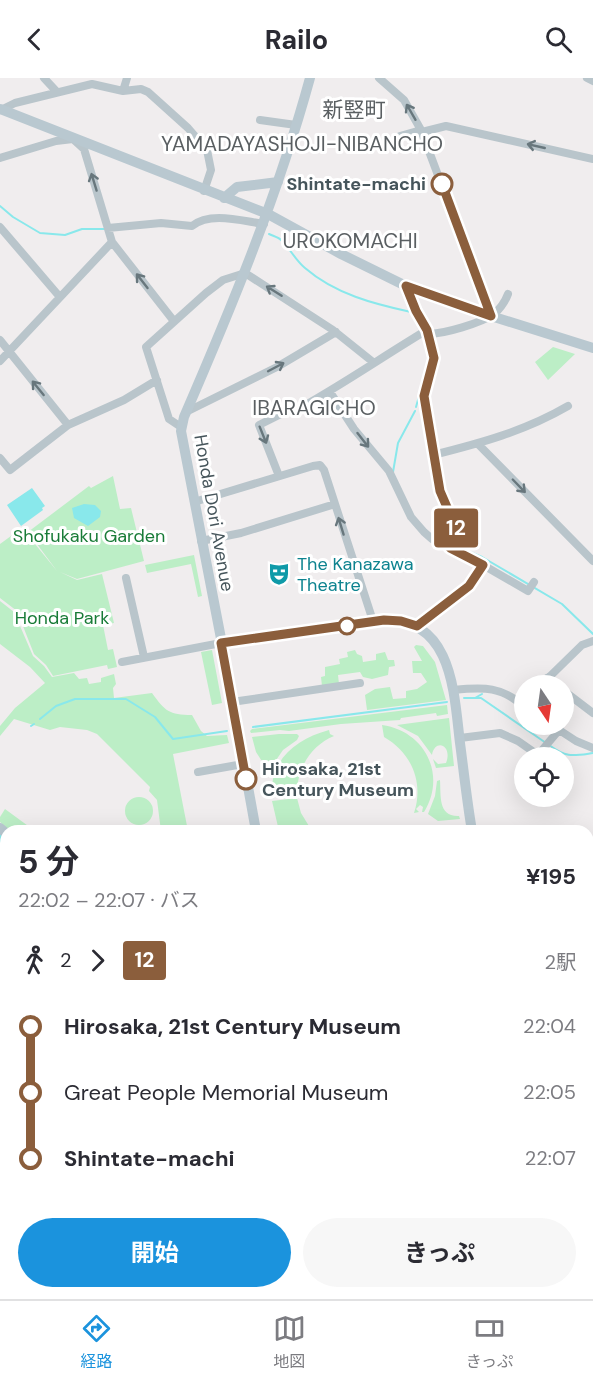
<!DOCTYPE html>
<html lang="ja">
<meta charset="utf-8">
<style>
:root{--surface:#fff;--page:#f7f7f7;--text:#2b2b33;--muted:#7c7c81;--line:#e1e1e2;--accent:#1b93dd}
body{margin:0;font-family:"DM Sans","Noto Sans JP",sans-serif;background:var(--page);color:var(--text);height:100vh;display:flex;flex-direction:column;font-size:22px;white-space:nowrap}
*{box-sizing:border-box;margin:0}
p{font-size:20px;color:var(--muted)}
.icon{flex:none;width:33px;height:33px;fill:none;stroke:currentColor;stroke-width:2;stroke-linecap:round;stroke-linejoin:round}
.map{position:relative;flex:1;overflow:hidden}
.drawer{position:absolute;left:0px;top:747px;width:594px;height:474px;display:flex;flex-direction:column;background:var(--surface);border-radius:18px 18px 0 0;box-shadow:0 6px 24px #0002}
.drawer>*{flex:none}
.badge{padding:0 12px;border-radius:4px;font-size:21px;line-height:39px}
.needle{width:39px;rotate:167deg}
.buttons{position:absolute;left:514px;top:597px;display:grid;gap:12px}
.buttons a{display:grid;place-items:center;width:60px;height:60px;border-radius:50%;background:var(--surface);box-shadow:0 6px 24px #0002;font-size:30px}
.map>.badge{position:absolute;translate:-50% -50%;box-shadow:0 0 0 3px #fff}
.legs{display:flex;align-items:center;gap:9px;height:66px;padding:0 18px;font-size:20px}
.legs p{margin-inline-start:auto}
.overview{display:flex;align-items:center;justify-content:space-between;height:102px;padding:0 18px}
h1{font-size:33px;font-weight:700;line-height:45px}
.cta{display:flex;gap:12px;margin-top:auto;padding:12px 18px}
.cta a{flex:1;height:69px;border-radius:36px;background:var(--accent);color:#fff;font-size:24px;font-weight:700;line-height:69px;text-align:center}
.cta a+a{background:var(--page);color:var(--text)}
ul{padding:0 18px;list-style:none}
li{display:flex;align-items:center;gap:21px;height:66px;font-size:22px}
li i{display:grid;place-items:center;width:9px;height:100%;margin:0 8px;background:currentColor}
li i::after{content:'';width:15px;height:15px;margin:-8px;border:4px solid;border-radius:50%;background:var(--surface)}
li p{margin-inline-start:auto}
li:first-child i{background:linear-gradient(#0000 50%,currentColor 0)}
li:last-child i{background:linear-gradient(currentColor 50%,#0000 0)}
header{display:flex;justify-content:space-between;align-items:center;height:78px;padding:0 18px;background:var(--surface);font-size:27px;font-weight:700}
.tabs{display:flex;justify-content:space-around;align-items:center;height:84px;border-top:2px solid var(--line);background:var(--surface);font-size:16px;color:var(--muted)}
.tabs a{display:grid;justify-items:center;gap:3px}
.tabs .on{color:var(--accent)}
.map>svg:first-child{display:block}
.green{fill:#bceec6}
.water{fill:#89e8eb}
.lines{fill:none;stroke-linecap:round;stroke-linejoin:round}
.stream{stroke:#89e8eb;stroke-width:2}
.canal{stroke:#89e8eb;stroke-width:8}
.street{stroke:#b9c5cb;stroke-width:8}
.secondary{stroke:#b9c8d0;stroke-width:10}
.primary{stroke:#adc3cc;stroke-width:12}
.oneway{stroke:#68777d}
.line-1-casing{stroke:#fff;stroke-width:14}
.line-1{stroke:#8b5e3c;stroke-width:9}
.stop-1-dot{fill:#fff;stroke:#8b5e3c;stroke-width:3}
.labels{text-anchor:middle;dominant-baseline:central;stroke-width:6;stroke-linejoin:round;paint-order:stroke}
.stop-label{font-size:18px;font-weight:bold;fill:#46555b;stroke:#fff;text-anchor:end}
.street-label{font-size:18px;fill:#46555b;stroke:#fff}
.park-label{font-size:18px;fill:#187b37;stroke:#fff}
.culture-label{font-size:18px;fill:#0d838f;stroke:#fff;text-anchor:start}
.quarter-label{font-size:21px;fill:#5a5f62;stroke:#fff}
</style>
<header><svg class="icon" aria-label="back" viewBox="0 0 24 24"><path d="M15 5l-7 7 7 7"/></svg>Railo<svg class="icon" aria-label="search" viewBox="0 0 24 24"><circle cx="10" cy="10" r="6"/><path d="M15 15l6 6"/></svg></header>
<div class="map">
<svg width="593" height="1221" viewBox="0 0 593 1221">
<rect width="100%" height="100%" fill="#f0edee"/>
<path class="green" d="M553,269L575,276L548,302L535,284Z
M113,398L120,431L131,430L144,483L77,501L60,494L77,502L102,496L114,545L103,547L108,572L113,571L117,589L108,591L107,587L53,598L46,587L34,576L17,533L0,520V466L22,450L57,493L28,454L89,408L91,410Z
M194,477L202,518L198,519L191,486L147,495L145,487Z
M0,523L14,534L33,578L44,588L52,599L74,595L79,601L87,600L89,606L101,604V600L114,596L116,606L113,610L114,620L152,615C165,633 169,637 192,637L201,653L207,658L227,657L229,665L173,676L188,753H161L157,722L149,713L150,709L97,656L87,652L60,649L50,652L14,641L0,658V648L15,630L45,605L30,589L0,566Z
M416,567L423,568L435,584L446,622L367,632L365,617L375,611L390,609L393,621L406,620V613L417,611L427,604L421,595H413L412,583H422L414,569Z
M212,572L222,625L212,627L201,574Z
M355,572L357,576L362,578L363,584L376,582V576L385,574L388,582H394L395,588L389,589L388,597L372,601L363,599L360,594L338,597L339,606L322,608L321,599L325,598V589L340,586L339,581L348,579L347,574Z
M447,627L448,636L437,638L436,635L401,640L400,642L341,646L289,653L280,652L251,655L250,653L252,651Z
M449,640L454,688L436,690L433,681L438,686L446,685C453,667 435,660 432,677L418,658L397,647Z
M382,647C425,653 447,697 424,734H422L423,729L420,727L416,731L419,734L414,735C424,705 412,675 384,659Z
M329,652L330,656L334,658C310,668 297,691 297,716L272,719C269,682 296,661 329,652Z
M279,656H297L299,658L297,662L283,672L272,688H265L256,674L252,659Z
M440,702C441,718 438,739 459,738L460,741L438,743L428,736L435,718L437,703Z
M125 733a14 14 0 1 1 28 0a14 14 0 1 1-28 0Z
M297,720L301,735L312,753H296L289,750L279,753L272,723Z
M5,731L35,753H10L0,744V739Z
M0,760L6,765V1158L0,1154Z
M588,823H593V1041L588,1042Z
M588,1121L593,1125V1221H158L160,1215H588Z"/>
<path class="water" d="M32,410L45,428L42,430L43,432L21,448L7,427Z
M84,426L95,427L101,433L100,439L88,448L74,440L72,430Z
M3,957H6V1070L2,1086H0V959Z"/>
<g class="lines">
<path class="stream" d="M0,128L13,139L40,155L65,157L82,151H105
M269,156C273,158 278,159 281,162C290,170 295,182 305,190C335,216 374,226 411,234L418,244
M416,329L428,286V271
M393,394L398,365L415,333
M458,469L482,479L562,526L593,556
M464,620H481L546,665
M475,620L482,616
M40,641L56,628L75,621H126L155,639L173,661L227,653
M31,648L34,646
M253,649L447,624
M549,667C567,680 572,678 593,675
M0,855L1,856
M3,857L6,861
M0,938L6,940"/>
<path class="canal" d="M0,759L3,762"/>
<path class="street" d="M44,0L57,14
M379,0L404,22L421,52L491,238
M587,0L593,3
M123,13L127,0
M1,32L15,25L92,6L123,13L141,11L148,14L188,50L207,72L211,92L204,113
M260,42L296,47
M422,54L446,48L593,81
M400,58L421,52
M0,80L56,63L73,61L84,71L112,164L173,242
M0,149L59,218
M108,150L161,145L192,148C210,133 242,143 264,146
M406,208L416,233L427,252L434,280L424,318L440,413L456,450L450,470
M428,256C444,256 481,245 494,236C501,230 505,224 508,216
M0,262L68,347
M0,283L112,164
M330,314L354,351L389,393L411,439L424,454L432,461L457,472L528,513L534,504
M186,334L277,289L336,254
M181,349L169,341L146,269L206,215L223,202L245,195L333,252L373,284
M478,366L593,483
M433,377C481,365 525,353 568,328
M0,380L10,392L68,347L124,322L157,302
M279,398L259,347L287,333L293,334C339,309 382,279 427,252
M194,424L313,388L320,387L324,392L373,543
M201,463L241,455L335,426
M126,500L144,579
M417,548L469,508L483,487
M122,584L221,565
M547,600L556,608
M540,608L582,567L593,563
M454,612C483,609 503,608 525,630
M564,613L593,635
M232,624L360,605
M550,646L576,663L593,670
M460,660L500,655L518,663L538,677L559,652
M198,694L243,686
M0,1158L6,1163
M60,1215L67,1221
M108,1221L109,1215
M114,1221L116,1215"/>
<path class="secondary" d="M0,31L268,136L341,176L406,208L491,238L593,270
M224,120L237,109L278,104
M221,565L384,542C453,540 454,616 460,665C464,695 467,724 472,753
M0,750L6,755
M256,753L224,576L181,353L184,339C232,228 278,117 310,0
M588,1110L593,1115"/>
<path class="primary" d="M588,795H593
M588,814H593
M143,1221L145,1215"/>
</g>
<defs><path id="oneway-shaft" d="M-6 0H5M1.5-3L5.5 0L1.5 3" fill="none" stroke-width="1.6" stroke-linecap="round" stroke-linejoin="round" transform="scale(1.5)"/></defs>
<g class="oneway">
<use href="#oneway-shaft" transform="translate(411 34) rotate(-120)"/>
<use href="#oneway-shaft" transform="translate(536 68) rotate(-167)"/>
<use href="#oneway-shaft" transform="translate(94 104) rotate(-107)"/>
<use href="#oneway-shaft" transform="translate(142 203) rotate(-128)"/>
<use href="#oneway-shaft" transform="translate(274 213) rotate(-148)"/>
<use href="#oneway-shaft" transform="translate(276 289) rotate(-28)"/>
<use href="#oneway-shaft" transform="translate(38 310) rotate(-129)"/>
<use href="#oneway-shaft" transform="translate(263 357) rotate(68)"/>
<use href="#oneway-shaft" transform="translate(363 362) rotate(52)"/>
<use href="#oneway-shaft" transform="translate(519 408) rotate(46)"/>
<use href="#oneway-shaft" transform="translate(341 448) rotate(-107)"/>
</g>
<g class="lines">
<g class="line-1-casing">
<path id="line-1" d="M246,701L221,565L384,542L401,543L417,548L469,508L483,487L450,470L456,450L440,413L424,318L434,280L427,252L416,233L406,208L491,238L442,106"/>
</g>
<use href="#line-1" class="line-1"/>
</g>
<defs>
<g id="theatre-bare" transform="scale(1.8)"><path d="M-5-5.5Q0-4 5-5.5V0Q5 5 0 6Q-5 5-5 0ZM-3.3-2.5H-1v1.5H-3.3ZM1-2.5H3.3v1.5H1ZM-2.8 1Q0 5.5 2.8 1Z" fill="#0f9aa8" stroke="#fff" stroke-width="2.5" paint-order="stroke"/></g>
</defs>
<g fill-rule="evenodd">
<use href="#theatre-bare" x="279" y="496"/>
</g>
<g class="stop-1-dot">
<circle cx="442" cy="106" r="10"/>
<circle cx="347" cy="548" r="8"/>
<circle cx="246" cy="701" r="10"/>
</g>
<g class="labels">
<g class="stop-label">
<text x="426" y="106">Shintate-machi</text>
<text x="262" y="691" text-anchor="start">Hirosaka, 21st<tspan x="262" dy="21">Century Museum</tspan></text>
</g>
<g class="street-label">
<text transform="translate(214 435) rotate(80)">Honda Dori Avenue</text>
</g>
<g class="park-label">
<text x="89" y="458">Shofukaku Garden</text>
<text x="62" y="540">Honda Park</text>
</g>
<g class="culture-label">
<text x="297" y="486">The Kanazawa<tspan x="297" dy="21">Theatre</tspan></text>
</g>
<g class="quarter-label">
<text x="354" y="32">新竪町</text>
<text x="302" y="66">YAMADAYASHOJI-NIBANCHO</text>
<text x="350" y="163">UROKOMACHI</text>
<text x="314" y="330">IBARAGICHO</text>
</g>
</g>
</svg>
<div class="buttons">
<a><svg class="needle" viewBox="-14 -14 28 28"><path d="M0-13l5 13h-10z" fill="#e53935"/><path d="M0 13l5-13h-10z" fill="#7c7c81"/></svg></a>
<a><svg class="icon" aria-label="locate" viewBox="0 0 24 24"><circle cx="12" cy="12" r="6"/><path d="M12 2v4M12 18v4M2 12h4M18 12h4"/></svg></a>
</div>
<b class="badge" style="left:456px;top:450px;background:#8b5e3c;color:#fff">12</b>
<section class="drawer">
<div class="overview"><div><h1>5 分</h1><p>22:02 – 22:07 · バス</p></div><b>¥195</b></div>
<div class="legs"><svg class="icon" aria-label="walk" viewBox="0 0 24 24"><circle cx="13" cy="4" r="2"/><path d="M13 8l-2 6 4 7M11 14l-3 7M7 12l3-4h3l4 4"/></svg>2<svg class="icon" aria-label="forward" viewBox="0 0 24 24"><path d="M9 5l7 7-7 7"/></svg><b class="badge" style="background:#8b5e3c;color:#fff">12</b><p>2駅</p></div>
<ul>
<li><i style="color:#8b5e3c"></i><b>Hirosaka, 21st Century Museum</b><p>22:04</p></li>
<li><i style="color:#8b5e3c"></i><span>Great People Memorial Museum</span><p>22:05</p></li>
<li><i style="color:#8b5e3c"></i><b>Shintate-machi</b><p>22:07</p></li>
</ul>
<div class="cta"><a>開始</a><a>きっぷ</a></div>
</section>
</div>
<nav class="tabs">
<a class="on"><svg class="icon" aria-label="directions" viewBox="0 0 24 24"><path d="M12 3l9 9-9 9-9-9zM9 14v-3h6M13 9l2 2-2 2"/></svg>経路</a>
<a><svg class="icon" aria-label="map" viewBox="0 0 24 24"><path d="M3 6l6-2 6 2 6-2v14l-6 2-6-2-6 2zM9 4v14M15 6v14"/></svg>地図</a>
<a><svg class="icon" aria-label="tickets" viewBox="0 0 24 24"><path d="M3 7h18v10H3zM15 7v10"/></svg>きっぷ</a>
</nav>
